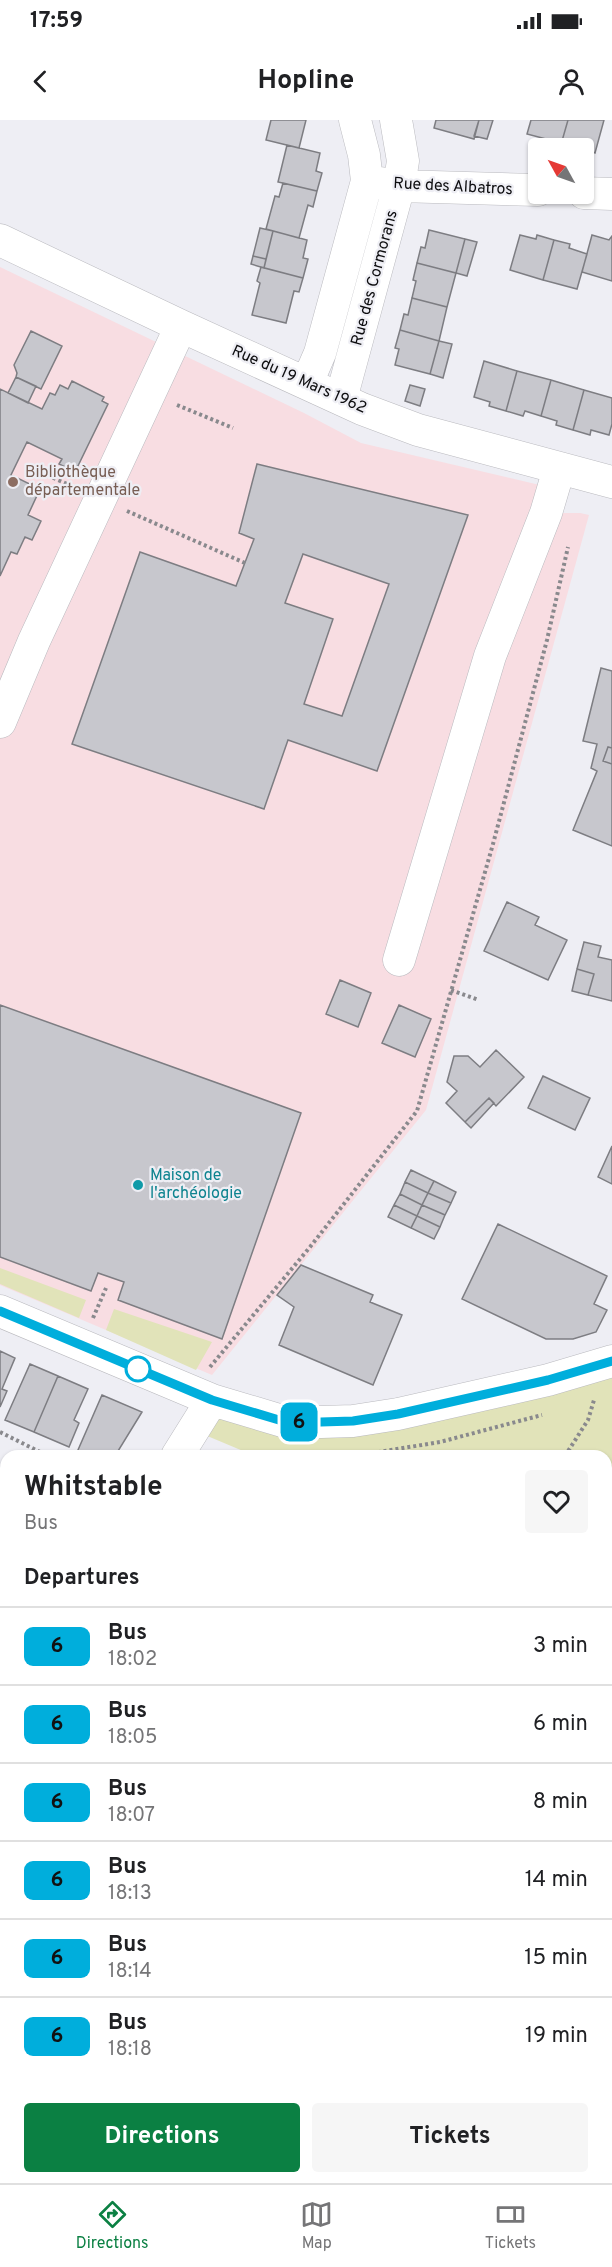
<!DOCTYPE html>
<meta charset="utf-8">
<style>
:root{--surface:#fff;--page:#f6f6f6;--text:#202124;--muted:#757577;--line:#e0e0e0;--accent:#0b8043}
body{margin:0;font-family:Overpass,sans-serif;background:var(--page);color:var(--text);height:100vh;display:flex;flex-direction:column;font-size:22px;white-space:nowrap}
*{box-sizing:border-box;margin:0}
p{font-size:20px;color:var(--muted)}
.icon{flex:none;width:33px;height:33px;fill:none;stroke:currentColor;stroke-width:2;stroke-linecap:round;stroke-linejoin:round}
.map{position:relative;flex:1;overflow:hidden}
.side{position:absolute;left:0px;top:1330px;width:612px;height:734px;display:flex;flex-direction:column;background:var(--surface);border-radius:18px 18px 0 0;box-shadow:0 2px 4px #0004}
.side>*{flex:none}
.badge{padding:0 12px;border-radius:9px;font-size:21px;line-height:39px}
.needle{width:39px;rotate:310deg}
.fabs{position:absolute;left:528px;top:18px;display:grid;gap:12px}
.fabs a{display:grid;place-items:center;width:66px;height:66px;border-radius:6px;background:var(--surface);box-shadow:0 2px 4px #0004;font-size:30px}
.map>.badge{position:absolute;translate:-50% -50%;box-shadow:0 0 0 3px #fff}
h2{padding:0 24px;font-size:22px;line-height:54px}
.round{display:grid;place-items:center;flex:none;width:63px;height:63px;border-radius:6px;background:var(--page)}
.head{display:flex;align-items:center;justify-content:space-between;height:102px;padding:0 24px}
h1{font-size:28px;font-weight:700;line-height:45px}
.action{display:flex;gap:12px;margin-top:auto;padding:12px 24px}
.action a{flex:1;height:69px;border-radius:6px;background:var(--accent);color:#fff;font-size:24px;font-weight:700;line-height:69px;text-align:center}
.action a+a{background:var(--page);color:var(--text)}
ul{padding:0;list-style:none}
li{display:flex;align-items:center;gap:18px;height:78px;padding:0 24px;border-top:2px solid var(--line)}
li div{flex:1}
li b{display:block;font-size:22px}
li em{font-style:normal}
li .badge{min-width:66px;font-weight:700;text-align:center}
.status{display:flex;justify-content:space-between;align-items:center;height:42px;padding:0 30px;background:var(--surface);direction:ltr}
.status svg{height:16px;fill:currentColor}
header{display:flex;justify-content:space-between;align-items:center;height:78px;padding:0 24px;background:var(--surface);font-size:27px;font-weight:700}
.dock{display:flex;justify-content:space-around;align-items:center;height:84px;border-top:2px solid var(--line);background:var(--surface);font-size:16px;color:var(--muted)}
.dock a{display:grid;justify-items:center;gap:3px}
.dock .current{color:var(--accent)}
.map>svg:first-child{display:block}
.commercial{fill:#f8dde2}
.green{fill:#e1e3b9}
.building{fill:#c7c7cd;stroke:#7d7d82;stroke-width:1.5;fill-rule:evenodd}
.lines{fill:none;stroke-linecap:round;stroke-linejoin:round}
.minor-casing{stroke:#bababf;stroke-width:33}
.path{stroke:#89898d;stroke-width:4;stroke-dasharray:3 3;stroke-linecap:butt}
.minor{stroke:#fff;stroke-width:32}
.line-casing{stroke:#fff;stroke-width:14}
.line{stroke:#00aedc;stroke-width:9}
.education-dot{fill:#8d6e63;stroke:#eeeef4;stroke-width:2}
.culture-dot{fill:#0f9aa8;stroke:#eeeef4;stroke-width:2}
.stop-dot{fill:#fff;stroke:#00aedc;stroke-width:3}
.labels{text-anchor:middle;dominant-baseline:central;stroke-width:4.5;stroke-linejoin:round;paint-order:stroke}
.street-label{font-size:16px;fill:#0d0d0f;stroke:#eeeef4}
.education-label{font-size:16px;fill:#785e54;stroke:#eeeef4;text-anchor:start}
.culture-label{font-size:16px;fill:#0d838f;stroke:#eeeef4;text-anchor:start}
</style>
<div class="status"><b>17:59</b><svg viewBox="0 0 49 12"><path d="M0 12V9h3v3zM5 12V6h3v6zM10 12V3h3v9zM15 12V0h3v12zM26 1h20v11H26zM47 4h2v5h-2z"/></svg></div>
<header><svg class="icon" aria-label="back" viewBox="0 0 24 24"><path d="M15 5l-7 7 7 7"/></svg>Hopline<svg class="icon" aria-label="person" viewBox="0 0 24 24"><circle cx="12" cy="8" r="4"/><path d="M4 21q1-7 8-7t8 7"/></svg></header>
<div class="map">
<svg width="612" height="2063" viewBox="0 0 612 2063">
<rect width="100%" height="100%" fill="#eeeef4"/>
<path class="commercial" d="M0,147L304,293L361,323L544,366L546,393H580L589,395L426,990L212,1255L0,1165Z"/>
<path class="green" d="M0,1148L86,1180L79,1198L0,1164Z
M114,1189L212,1222L196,1250L106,1210Z
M612,1241V1487L606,1484V1336H255L193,1310L212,1280L289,1303Z
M606,1620L612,1623V1699L606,1709Z"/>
<path class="building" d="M271,0H306L299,28L266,20Z
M436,0H479L474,19L434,8Z
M479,0H493L487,19L474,16Z
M531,0H568L560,28L544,23L546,19L527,14Z
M568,0H604L595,33L584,28H560Z
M287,25L320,33L316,51L322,53L317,71L278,62Z
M283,63L317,71L313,87L308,85L299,118L266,109L275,76L279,77Z
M260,108L273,111L266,139L253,136Z
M429,110L465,119L456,153L417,143L421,127L425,128Z
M273,111L307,120L303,138L308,139L303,158L264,148Z
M520,115L536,119L537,115L554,120L543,160L510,150Z
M592,115L609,120L612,116V161L582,152Z
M465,119L477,122L467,156L456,153Z
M554,120L570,124L569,128L587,134L577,169L543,160Z
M253,136L266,139L264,148L251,144Z
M417,143L456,153L447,187L412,178L416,161L413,160Z
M261,147L303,158L299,172L294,171L286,203L252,195L260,163L257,161Z
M412,178L447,187L439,221L400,210L404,194L408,195Z
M400,210L439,221L430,254L395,245L399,229L395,228Z
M31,211L62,226L41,269L16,257L17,253L14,245Z
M439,221L452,224L443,258L430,254Z
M484,241L517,251L506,291L489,286L490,282L474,277Z
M517,251L551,260L541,296L525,291L523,296L506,291Z
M16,257L36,266L28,283L8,273Z
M551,260L584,270L573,310L556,305L557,301L541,296Z
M72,261L104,277L102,281L108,284L75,352L59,344L62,339L27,322L11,355L40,369L28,395L41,401L32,420L25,417L17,434L11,432L0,456V269L42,289L50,273L55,275L60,265L68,269Z
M410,265L425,269L420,286L405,281Z
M584,270L612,278V304L609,315L591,310L590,315L573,310Z
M257,344L468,395L377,651L288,620L264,689L72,624L140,432L236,466L254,419L239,413ZM303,434L389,464L342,596L304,584L333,499L285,483Z
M601,548L612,551V628L608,627L603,641L612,644V726L573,710L597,651L591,648L597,624L583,621Z
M608,627L612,628V644L603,641Z
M507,782L539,797L535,805L567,820L548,860L484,831Z
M584,822L601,826L598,837L612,840V881L588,875L594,854L577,849Z
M577,849L594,854L588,875L572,871Z
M340,860L371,873L358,907L326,894Z
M0,885L301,993L222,1219L118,1180L124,1162L98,1153L91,1171L0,1137Z
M399,885L431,899L415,937L382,923Z
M496,930L524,957L496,986L489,978L465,1002L446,983L457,971L447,962L454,936H468L480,947Z
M543,956L590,978L575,1010L528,988Z
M489,978L494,983L471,1008L465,1002Z
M612,1026V1064L598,1057Z
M411,1050L434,1061L428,1073L405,1062Z
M434,1061L456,1072L451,1083L428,1073Z
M405,1062L428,1073L422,1085L400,1074Z
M428,1073L451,1083L445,1095L422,1085Z
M400,1074L422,1085L417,1096L394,1085Z
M394,1085L417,1096L411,1108L388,1097Z
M422,1085L445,1095L440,1107L417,1096Z
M417,1096L440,1107L434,1119L411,1108Z
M498,1104L607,1156L594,1184L607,1190L596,1212L573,1219H546L462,1179Z
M301,1145L373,1175L370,1182L402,1195L373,1265L279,1225L294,1187L277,1175Z
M0,1231L15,1238L2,1269L7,1271L0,1287Z
M30,1244L58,1256L34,1312L5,1300Z
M58,1256L88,1269L74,1300L79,1303L69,1327L34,1312Z
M102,1275L142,1292L115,1336H88L78,1330Z
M6,1424V1453L0,1450V1434Z
M0,1469L6,1473V1514L0,1524Z
M606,1484L612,1487V1504L606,1519Z
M612,1504V1544L606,1541V1519Z
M0,1797L6,1800V1806L0,1821Z
M606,1859L612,1860V1892L606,1890Z
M606,1890L612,1892V1936L606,1935Z
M0,2017L6,2019V2058H9L8,2061L0,2059Z
M9,2058H59L57,2063H13L8,2061Z
M59,2058H105L104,2063H57Z
M227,2058H285L282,2063H225Z
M512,2058H544L543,2063H510Z"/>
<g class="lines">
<g class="minor-casing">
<path id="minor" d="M380,63L399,66L538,70
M584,73L612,74
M0,120L181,206L362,289L418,310L612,362
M307,263L320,233L367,61L364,35L355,0
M341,279L399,66L403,41L396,0
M0,602L34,521L181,206
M399,840L490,536L546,393L559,349
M0,1191L212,1280L289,1303L353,1301L398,1294L548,1260L612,1241
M177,1336L212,1280
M606,1596L612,1599
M0,1626L6,1615
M606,1741L612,1730
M153,2063L156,2058
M422,2063L425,2058"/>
</g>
<path class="path" d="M177,285L233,308
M31,348L74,367
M127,391L245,443
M451,870L479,880
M93,1198L106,1168
M210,1247L310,1127L417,991L493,724L547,520L568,427
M0,1312L48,1336
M354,1336L440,1322L542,1295
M565,1336L588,1300L594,1280
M606,1356L612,1346
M0,1400L6,1391
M606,1457L612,1459
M606,1675L612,1666
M0,1684L6,1674
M368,2063L371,2058"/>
<use href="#minor" class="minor"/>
</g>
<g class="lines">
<g class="line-casing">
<path id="line" d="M0,1191L212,1280L289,1303L353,1301L398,1294L548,1260L612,1241"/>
</g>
<use href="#line" class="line"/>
</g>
<circle class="education-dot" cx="13" cy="362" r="6"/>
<circle class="culture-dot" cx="138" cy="1065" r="6"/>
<circle class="stop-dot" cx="138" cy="1249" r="12"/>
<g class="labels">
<g class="street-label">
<text transform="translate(453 67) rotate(3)">Rue des Albatros</text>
<text transform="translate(375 158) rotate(-75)">Rue des Cormorans</text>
<text transform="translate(299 260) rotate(24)">Rue du 19 Mars 1962</text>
</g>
<g class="education-label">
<text x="25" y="353">Bibliothèque<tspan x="25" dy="18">départementale</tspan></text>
</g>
<g class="culture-label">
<text x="150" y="1056">Maison de<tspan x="150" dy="18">l'archéologie</tspan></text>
</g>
</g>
</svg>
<div class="fabs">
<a><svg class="needle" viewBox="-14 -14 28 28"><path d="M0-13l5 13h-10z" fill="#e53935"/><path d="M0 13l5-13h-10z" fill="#757577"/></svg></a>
</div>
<b class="badge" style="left:299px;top:1302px;background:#00aedc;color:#111">6</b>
<section class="side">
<div class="head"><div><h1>Whitstable</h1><p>Bus</p></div><a class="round"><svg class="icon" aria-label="heart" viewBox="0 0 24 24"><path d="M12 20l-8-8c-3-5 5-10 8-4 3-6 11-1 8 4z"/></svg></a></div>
<h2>Departures</h2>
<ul>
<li><span class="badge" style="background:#00aedc;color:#111">6</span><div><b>Bus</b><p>18:02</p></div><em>3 min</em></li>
<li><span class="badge" style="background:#00aedc;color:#111">6</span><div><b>Bus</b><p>18:05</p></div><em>6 min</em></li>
<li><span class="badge" style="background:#00aedc;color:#111">6</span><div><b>Bus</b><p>18:07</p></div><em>8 min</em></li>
<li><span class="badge" style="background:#00aedc;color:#111">6</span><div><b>Bus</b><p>18:13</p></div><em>14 min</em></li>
<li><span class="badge" style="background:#00aedc;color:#111">6</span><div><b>Bus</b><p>18:14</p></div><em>15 min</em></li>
<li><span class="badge" style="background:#00aedc;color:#111">6</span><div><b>Bus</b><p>18:18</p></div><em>19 min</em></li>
</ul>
<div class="action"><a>Directions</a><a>Tickets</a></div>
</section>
</div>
<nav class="dock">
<a class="current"><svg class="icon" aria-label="directions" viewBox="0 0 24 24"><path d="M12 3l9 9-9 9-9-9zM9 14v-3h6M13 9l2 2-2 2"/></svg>Directions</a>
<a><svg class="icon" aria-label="map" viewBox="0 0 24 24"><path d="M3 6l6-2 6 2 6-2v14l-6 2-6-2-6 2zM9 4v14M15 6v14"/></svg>Map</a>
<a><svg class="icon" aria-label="tickets" viewBox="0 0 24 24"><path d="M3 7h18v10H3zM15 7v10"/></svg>Tickets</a>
</nav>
